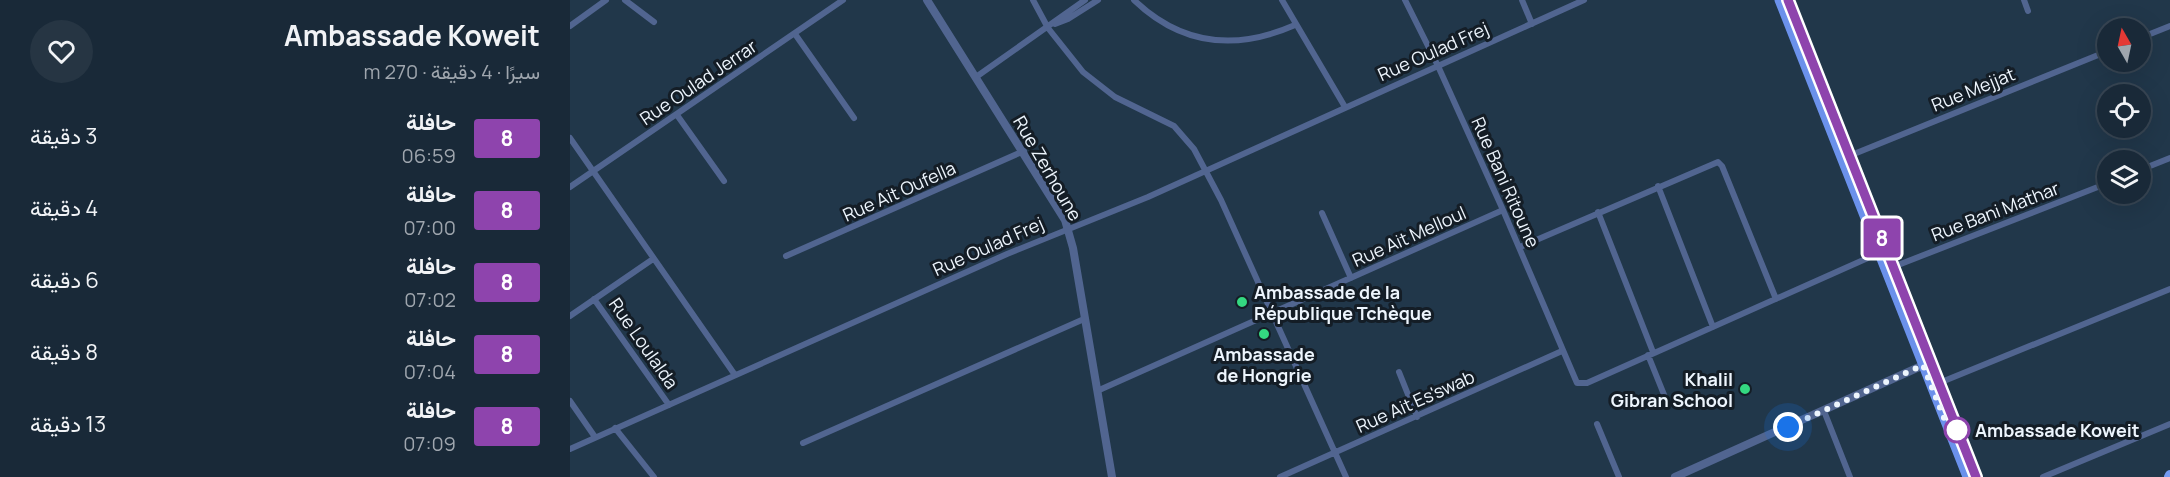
<!DOCTYPE html>
<html lang="ar">
<meta charset="utf-8">
<style>
:root{--surface:#192938;--page:#263543;--text:#f1f3f6;--muted:#9fa6ae;--line:#374553}
body{margin:0;font-family:Manrope,Vazirmatn,sans-serif;background:var(--page);color:var(--text);direction:rtl;height:100vh;display:flex;flex-direction:column;font-size:22px;white-space:nowrap}
*{box-sizing:border-box;margin:0}
p{font-size:20px;color:var(--muted)}
.icon{flex:none;width:33px;height:33px;fill:none;stroke:currentColor;stroke-width:2;stroke-linecap:round;stroke-linejoin:round}
.map{position:relative;flex:1;overflow:hidden;direction:ltr}
.drawer{display:flex;flex-direction:column;background:var(--surface);width:570px}
.drawer>*{flex:none}
.badge{padding:0 12px;border-radius:4px;font-size:21px;line-height:39px}
.needle{width:39px;rotate:351deg}
.fabs{position:absolute;left:1527px;top:18px;display:grid;gap:12px}
.fabs a{display:grid;place-items:center;width:54px;height:54px;border-radius:50%;background:var(--surface);box-shadow:0 6px 24px #0002,0 0 0 2px var(--line);font-size:30px}
.you{position:absolute;width:30px;height:30px;margin:-15px;border:4px solid #fff;border-radius:50%;background:#1a73e8;box-shadow:0 0 0 9px #1a73e833}
.map>.badge{position:absolute;translate:-50% -50%;box-shadow:0 0 0 3px #fff}
.round{display:grid;place-items:center;flex:none;width:63px;height:63px;border-radius:32px;background:var(--page)}
.head{display:flex;align-items:center;justify-content:space-between;height:102px;padding:0 30px}
h1{font-size:28px;font-weight:700;line-height:45px}
ul{padding:0;list-style:none}
li{display:flex;align-items:center;gap:18px;height:72px;padding:0 30px}
li div{flex:1}
li b{display:block;font-size:22px}
li em{font-style:normal}
li .badge{min-width:66px;font-weight:700;text-align:center}
main{display:flex;flex:1;min-height:0}
.map>svg:first-child{display:block}
.lines{fill:none;stroke-linecap:round;stroke-linejoin:round}
.minor{stroke:#516590;stroke-width:6}
.tertiary{stroke:#516590;stroke-width:8}
.primary{stroke:#6b91eb;stroke-width:9}
.trunk{stroke:#759bf2;stroke-width:10}
.line-casing{stroke:#fff;stroke-width:14}
.line{stroke:#8e44ad;stroke-width:9}
.walk{stroke:#edf5fd;stroke-width:6;stroke-dasharray:0 10.8}
.poi-dot{fill:#34d881;stroke:#141d26;stroke-width:2}
.stop-dot{fill:#fff;stroke:#8e44ad;stroke-width:3}
.labels{text-anchor:middle;dominant-baseline:central;stroke-width:6;stroke-linejoin:round;paint-order:stroke}
.street-label{font-size:18px;fill:#edf5fd;stroke:#141d26}
.poi-label{font-size:18px;font-weight:bold;fill:#edf5fd;stroke:#141d26;text-anchor:start}
.stop-label{font-size:18px;font-weight:bold;fill:#edf5fd;stroke:#141d26;text-anchor:start}
</style>
<main>
<div class="map">
<svg width="1600" height="477" viewBox="0 0 1600 477">
<rect width="100%" height="100%" fill="#21374a"/>
<g class="lines">
<path class="minor" d="M55,0L84,22
M463,0L478,28L513,72L545,97L604,126L624,149L651,200L776,477
M564,0C612,46 666,51 725,25
M712,0L775,107
M835,0L868,66L933,210L1007,383H1017L1309,253
M952,0L962,24
M1454,0L1458,11
M485,24L498,19L528,0
M0,26L36,0
M225,34L284,118
M1570,38L1600,26
M406,77L515,0
M107,115L154,181
M0,138L165,375
M1279,156L1538,51
M1570,170L1600,158
M1088,186L1143,327
M0,187L273,0
M1028,212L1083,352
M752,213L781,278
M950,247L1148,162L1152,166L1206,299
M216,256L454,151
M1323,267L1538,183
M24,299L99,405
M0,316L83,259
M1078,355L1097,402
M829,372L847,417
M1369,383L1600,289
M527,391L933,210
M0,401L25,437
M1254,411L1280,477
M1027,424L1049,477
M45,428L84,477
M233,443L514,319
M0,449L437,254L578,197L1014,0
M710,477L992,351
M1473,477L1600,424"/>
<path class="tertiary" d="M357,0L495,220L503,248L542,477
M1105,477L1358,363"/>
<path class="primary" d="M1209,0L1397,477
M1218,0L1406,477"/>
<path class="trunk" d="M1599,477L1600,475"/>
</g>
<g class="lines">
<g class="line-casing">
<path id="line" d="M1218,0L1406,477"/>
</g>
<use href="#line" class="line"/>
<path class="walk" d="M1218,427L1353,365L1380,433L1387,430"/>
</g>
<g class="poi-dot">
<circle cx="672" cy="302" r="6"/>
<circle cx="694" cy="334" r="6"/>
<circle cx="1175" cy="389" r="6"/>
</g>
<circle class="stop-dot" cx="1387" cy="430" r="12"/>
<g class="labels">
<g class="street-label">
<text transform="translate(863 51) rotate(-24)">Rue Oulad Frej</text>
<text transform="translate(128 82) rotate(-34)">Rue Oulad Jerrar</text>
<text transform="translate(1403 89) rotate(-22)">Rue Mejjat</text>
<text transform="translate(478 168) rotate(60)">Rue Zerhoune</text>
<text transform="translate(936 182) rotate(66)">Rue Bani Ritoune</text>
<text transform="translate(329 191) rotate(-24)">Rue Ait Oufella</text>
<text transform="translate(1425 211) rotate(-21)">Rue Bani Mathar</text>
<text transform="translate(839 236) rotate(-24)">Rue Ait Melloul</text>
<text transform="translate(418 246) rotate(-24)">Rue Oulad Frej</text>
<text transform="translate(74 343) rotate(55)">Rue Loulalda</text>
<text transform="translate(845 401) rotate(-24)">Rue Ait Es'swab</text>
</g>
<g class="poi-label">
<text x="684" y="292">Ambassade de la<tspan x="684" dy="21">République Tchèque</tspan></text>
<text x="694" y="354" text-anchor="middle">Ambassade<tspan x="694" dy="21">de Hongrie</tspan></text>
<text x="1163" y="379" text-anchor="end">Khalil<tspan x="1163" dy="21">Gibran School</tspan></text>
</g>
<g class="stop-label">
<text x="1405" y="430">Ambassade Koweit</text>
</g>
</g>
</svg>
<div class="fabs">
<a><svg class="needle" viewBox="-14 -14 28 28"><path d="M0-13l5 13h-10z" fill="#e53935"/><path d="M0 13l5-13h-10z" fill="#9fa6ae"/></svg></a>
<a><svg class="icon" aria-label="locate" viewBox="0 0 24 24"><circle cx="12" cy="12" r="6"/><path d="M12 2v4M12 18v4M2 12h4M18 12h4"/></svg></a>
<a><svg class="icon" aria-label="layers" viewBox="0 0 24 24"><path d="M12 4l9 5-9 5-9-5zM3 14l9 5 9-5"/></svg></a>
</div>
<div class="you" style="left:1218px;top:427px"></div>
<b class="badge" style="left:1312px;top:238px;background:#8e44ad;color:#fff">8</b>
</div>
<section class="drawer">
<div class="head"><div><h1>Ambassade Koweit</h1><p>سيرًا · 4 دقيقة · 270 m</p></div><a class="round"><svg class="icon" aria-label="heart" viewBox="0 0 24 24"><path d="M12 20l-8-8c-3-5 5-10 8-4 3-6 11-1 8 4z"/></svg></a></div>
<ul>
<li><span class="badge" style="background:#8e44ad;color:#fff">8</span><div><b>حافلة</b><p>06:59</p></div><em>3 دقيقة</em></li>
<li><span class="badge" style="background:#8e44ad;color:#fff">8</span><div><b>حافلة</b><p>07:00</p></div><em>4 دقيقة</em></li>
<li><span class="badge" style="background:#8e44ad;color:#fff">8</span><div><b>حافلة</b><p>07:02</p></div><em>6 دقيقة</em></li>
<li><span class="badge" style="background:#8e44ad;color:#fff">8</span><div><b>حافلة</b><p>07:04</p></div><em>8 دقيقة</em></li>
<li><span class="badge" style="background:#8e44ad;color:#fff">8</span><div><b>حافلة</b><p>07:09</p></div><em>13 دقيقة</em></li>
</ul>
</section>
</main>
